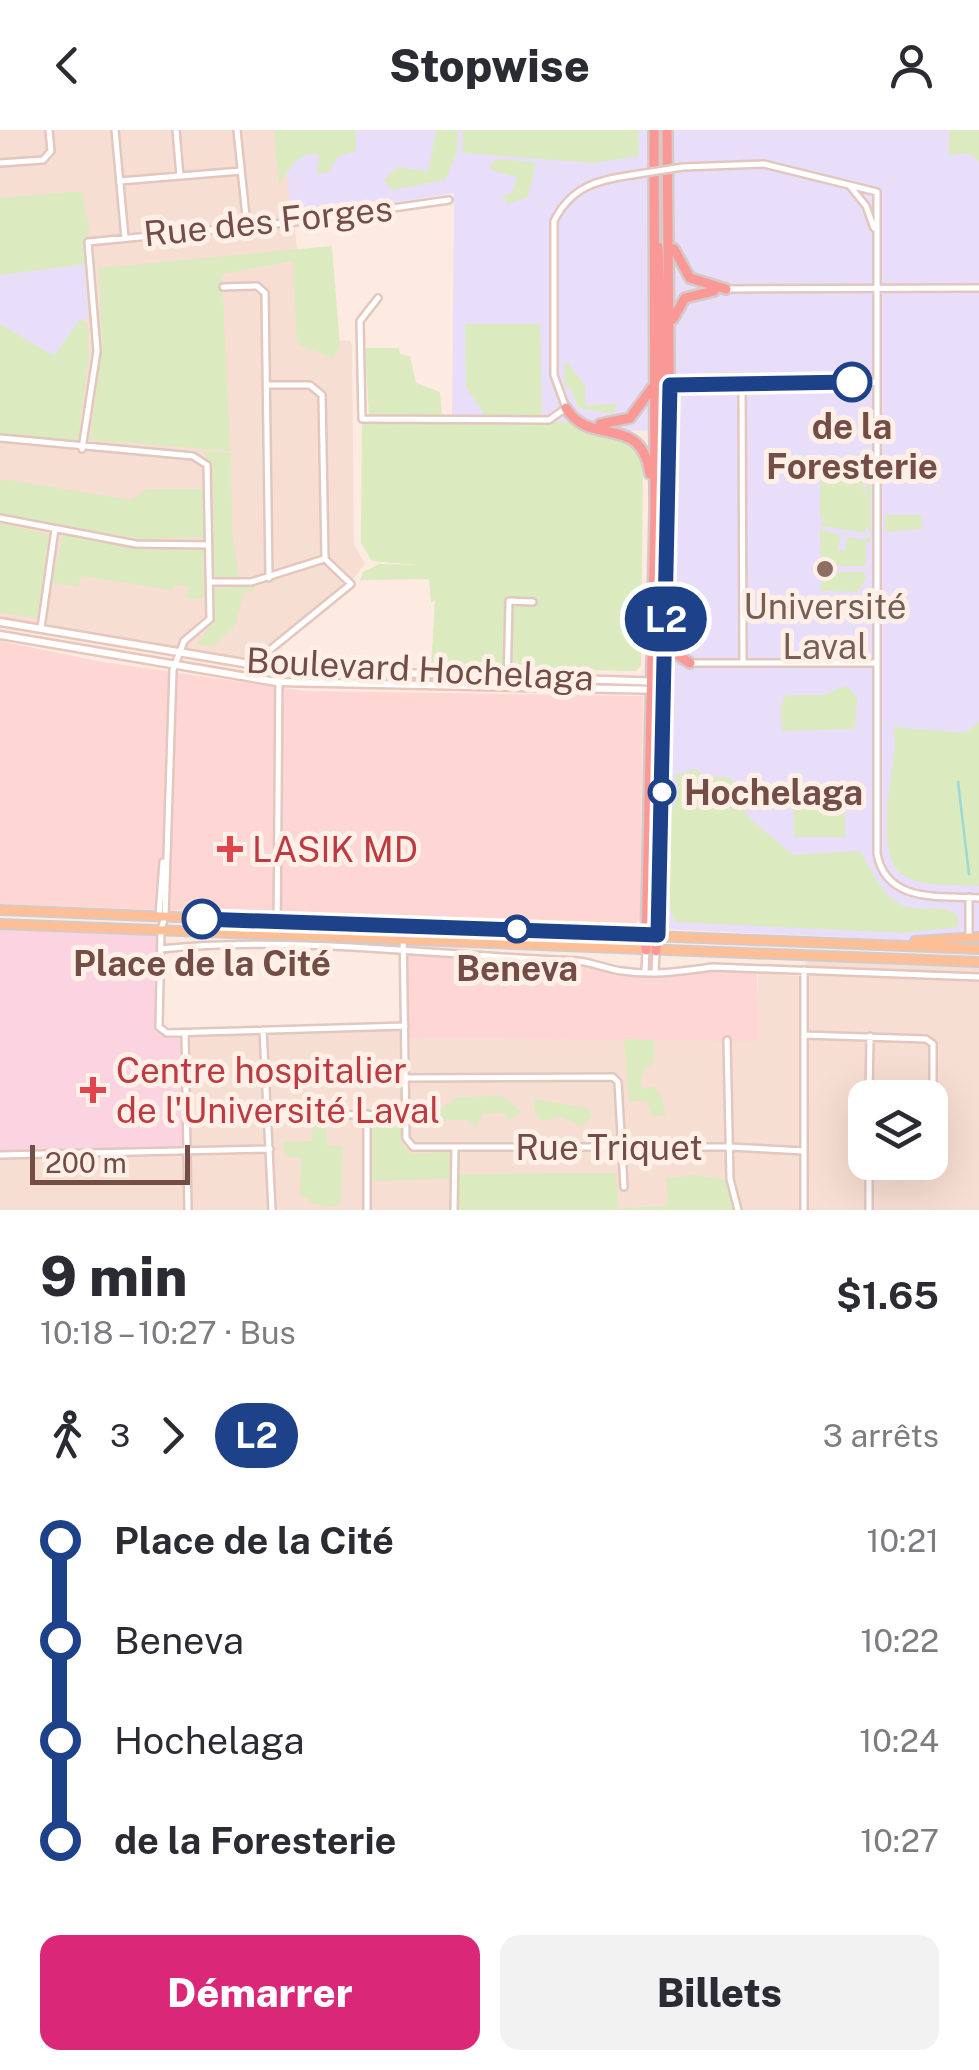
<!DOCTYPE html>
<html lang="fr">
<meta charset="utf-8">
<style>
:root{--surface:#fff;--page:#f2f2f3;--text:#2b2b33;--muted:#7c7c81;--accent:#db2777}
body{margin:0;font-family:"Public Sans",sans-serif;background:var(--page);color:var(--text);height:100vh;display:flex;flex-direction:column;font-size:38px;white-space:nowrap}
*{box-sizing:border-box;margin:0}
p{font-size:32px;color:var(--muted)}
.icon{flex:none;width:55px;height:55px;fill:none;stroke:currentColor;stroke-width:2;stroke-linecap:round;stroke-linejoin:round}
.map{position:relative;height:1080px;overflow:hidden}
.side{display:flex;flex-direction:column;background:var(--surface);flex:1}
.side>*{flex:none}
.badge{padding:0 20px;border-radius:32px;font-size:35px;line-height:65px}
.tools{position:absolute;left:848px;top:950px;display:grid;gap:20px}
.tools a{display:grid;place-items:center;width:100px;height:100px;border-radius:20px;background:var(--surface);box-shadow:0 10px 40px #0002;font-size:50px}
.scale{position:absolute;left:30px;bottom:25px;width:160px;box-sizing:border-box;padding-left:10px;border:5px solid #744d47;border-top:0;font-size:28px;line-height:35px;white-space:nowrap;color:#744d47;-webkit-text-stroke:8px #fff0e7;paint-order:stroke}
.map>.badge{position:absolute;translate:-50% -50%;box-shadow:0 0 0 5px #fff}
.legs{display:flex;align-items:center;gap:15px;height:110px;padding:0 40px;font-size:32px}
.legs p{margin-inline-start:auto}
.overview{display:flex;align-items:center;justify-content:space-between;height:170px;padding:0 40px}
h1{font-size:55px;font-weight:800;line-height:75px}
.primary-button{display:flex;gap:20px;margin-top:auto;padding:20px 40px}
.primary-button a{flex:1;height:115px;border-radius:20px;background:var(--accent);color:#fff;font-size:40px;font-weight:800;line-height:115px;text-align:center}
.primary-button a+a{background:var(--page);color:var(--text)}
ul{padding:0 40px;list-style:none}
li{display:flex;align-items:center;gap:35px;height:100px;font-size:38px}
li i{display:grid;place-items:center;width:15px;height:100%;margin:0 12px;background:currentColor}
li i::after{content:'';width:25px;height:25px;margin:-12px;border:8px solid;border-radius:50%;background:var(--surface)}
li p{margin-inline-start:auto}
li:first-child i{background:linear-gradient(#0000 50%,currentColor 0)}
li:last-child i{background:linear-gradient(currentColor 50%,#0000 0)}
header{display:flex;justify-content:space-between;align-items:center;height:130px;padding:0 40px;background:var(--surface);font-size:45px;font-weight:800}
.map>svg:first-child{display:block}
.residential{fill:#f7ded2;fill-rule:evenodd}
.commercial{fill:#fed6d4}
.education{fill:#e9def9}
.medical{fill:#fbd3e1}
.green{fill:#dbeabf}
.lines{fill:none;stroke-linecap:round;stroke-linejoin:round}
.stream{stroke:#9bd9d4;stroke-width:2.5}
.street-casing{stroke:#e3c7bf;stroke-width:10}
.secondary-casing{stroke:#e8c6bc;stroke-width:11}
.primary-casing{stroke:#d5cac8;stroke-width:12}
.highway-casing{stroke:#d5cac8;stroke-width:14}
.street{stroke:#fff;stroke-width:5}
.secondary{stroke:#fff;stroke-width:6}
.primary{stroke:#febf96;stroke-width:8}
.highway{stroke:#f99895;stroke-width:9}
.street-bridge-casing{stroke:#e3c7bf;stroke-width:10;stroke-linecap:butt}
.street-bridge{stroke:#fff;stroke-width:5}
.line-1-casing{stroke:#fff;stroke-width:22}
.line-1{stroke:#1e4289;stroke-width:15}
.stop-1-dot{fill:#fff;stroke:#1e4289;stroke-width:5}
.education-dot{fill:#8d6e63;stroke:#fff0e7;stroke-width:4}
.health-dot{fill:#e0444e;stroke:#fff0e7;stroke-width:4}
.labels{text-anchor:middle;dominant-baseline:central;stroke-width:10;stroke-linejoin:round;paint-order:stroke}
.street-label{font-size:35px;fill:#744d47;stroke:#fff0e7}
.stop-label{font-size:35px;font-weight:bold;fill:#744d47;stroke:#fff0e7}
.education-label{font-size:35px;fill:#785e54;stroke:#fff0e7}
.health-label{font-size:35px;fill:#be3a42;stroke:#fff0e7;text-anchor:start}
</style>
<header><svg class="icon" aria-label="back" viewBox="0 0 24 24"><path d="M15 5l-7 7 7 7"/></svg>Stopwise<svg class="icon" aria-label="person" viewBox="0 0 24 24"><circle cx="12" cy="8" r="4"/><path d="M4 21q1-7 8-7t8 7"/></svg></header>
<div class="map">
<svg width="979" height="1080" viewBox="0 0 979 1080">
<rect width="100%" height="100%" fill="#fdebe1"/>
<path class="residential" d="M0,0H285L306,209L350,211L352,215L354,414L365,434L350,453L248,537L0,498Z
M806,827L979,833V1080H735L727,1050L668,1048V1075L617,1079L616,1043L459,1044L456,1080H0V1025L185,903L405,896L409,908L727,910L758,872V842L805,847ZM865,968H930V1032H865Z"/>
<path class="commercial" d="M0,511L102,532L305,561L643,566L640,789L632,797L0,774Z
M404,823L584,832L635,843L757,838L759,911L408,908Z"/>
<path class="education" d="M282,0H979V814L667,799L663,791L665,642L675,301L581,300L566,292L452,291L454,63L292,89Z
M85,134L88,185L55,226L0,232V145Z"/>
<path class="medical" d="M0,794L161,800V901L185,903L187,1021L0,1025Z"/>
<path class="green" d="M274,0H356V21L339,26L328,42L317,44L319,24C298,20 290,39 279,55Z
M436,0H458L457,22L445,50L392,60L384,50L397,37L428,41Z
M463,0H638L639,26L595,33L462,23Z
M949,0H979V32L970,23L949,25Z
M502,29L536,33L528,67L508,74L503,66L513,62L517,47L490,40L493,31Z
M82,61L89,98L85,134L0,145V68Z
M332,116L340,216L333,228L297,214L293,131L222,144L230,321L90,310L102,215L99,138Z
M80,189L88,193L89,227L77,314L0,305V194L54,226Z
M465,194H540L542,285L486,287L466,257Z
M365,218H399L400,224L410,226L416,253L440,262L442,288L369,286Z
M565,230L585,255V275L617,274L614,284L578,278L572,260L564,255Z
M362,289L566,292C593,307 638,300 643,339L641,535L636,541L431,537L435,470L431,473L429,449L360,450L363,442L379,434L417,435L372,431L361,413Z
M204,321L231,323L232,403L239,448H218L214,443L213,345Z
M0,349L132,370L147,359H203L204,407L142,409L0,384Z
M865,350L861,362L865,357L866,376L867,351L871,352V404L866,395L865,403L820,396L824,388L820,389V351Z
M885,385H922V399L885,402Z
M0,393L49,405L37,488L0,482Z
M820,399L841,406L837,420H845L847,407L864,410L871,406L869,414L866,411V436H821Z
M63,405L139,418L203,420L204,468H187L189,457L174,455L172,460L81,446L78,457L52,452Z
M864,442L866,450L857,462L821,461V442Z
M255,455L256,460L244,462L235,496L214,516L197,514L214,492L215,459Z
M846,556L857,566L855,599L782,601L781,576L786,565H824Z
M979,592V756C956,754 923,758 903,745C875,728 891,647 895,619C896,612 893,605 894,597L965,603Z
M695,639L706,646L732,648L734,666L751,690L793,725L860,721C872,740 884,773 911,778C928,781 945,774 958,786V797L903,803L675,792C664,772 668,706 672,683C675,667 683,662 674,646Z
M793,656H845V707H794Z
M624,909L654,910V933L645,938L640,953L644,959L654,956L662,967L666,986L651,985L647,971H629Z
M502,966L522,982L506,991L505,983L483,984L476,997L467,990L433,991L431,986L458,967Z
M533,969L587,978L592,987L582,996L561,987L542,991L536,986Z
M327,988V1016H343L341,1072L333,1077L309,1073V1068L300,1066L301,1028L285,1026L283,1012L312,1011L313,990Z
M371,989H402L401,1013L411,1024L449,1022L450,1049L371,1051Z
M548,1043H616L618,1079L668,1075L667,1048L695,1045L727,1050L735,1080H456L458,1044Z"/>
<g class="lines">
<path class="stream" d="M958,652L969,744"/>
<g class="street-casing">
<path id="street" d="M115,0L125,108
M176,0L180,46
M237,0L247,96
M0,33L43,30L51,21L49,0
M683,37L764,34L877,62V724C887,774 939,765 979,768
M120,51L241,41
M850,56L866,76L874,98
M223,157L257,156L265,163L269,448
M727,159L979,158
M378,168L360,191L362,289L549,290L566,278L554,245V91C571,57 597,50 632,45
M0,308L193,326L207,335L210,489L184,511L173,540L165,787L161,799
M82,319L97,221L88,112L295,92L449,70
M0,388L136,414L209,415
M211,452H251L324,429
M41,498L55,399
M690,533H876
M743,533L742,254L875,252
M262,535L266,523L351,454L325,429L322,265L310,255H267
M507,557L509,471L533,472
M159,786L163,732
M403,796L406,1008L413,1017H729L804,1021
M161,802L159,897L167,903L405,896
M277,805L279,539
M969,807V767
M161,819C295,805 441,826 577,831C592,832 606,839 622,841C654,846 682,841 713,837L979,847
M645,842L646,820
M655,843L656,821
M263,900L272,1080
M185,903L188,1080
M804,905L926,909L933,914V1033L927,1037H869
M727,910L730,1049L738,1080
M406,948L613,947L618,952L624,1057
M869,968L870,906
M367,984V1080
M268,986L405,984
M0,1025L270,1019
M454,1080L455,1017
M804,1080V840
M869,1080V1032"/>
</g>
<g class="secondary-casing">
<path id="secondary" d="M0,492L279,539L664,552
M0,505L277,552L664,560"/>
</g>
<g class="primary-casing">
<path id="primary" d="M0,780L979,819
M0,794L979,832
M915,811L979,807"/>
</g>
<g class="highway-casing">
<path id="highway" d="M658,117L663,249L671,255
M674,119L690,148L726,159
M673,189L685,168L714,161
M566,278C590,318 641,282 650,344
M600,294L630,288L652,258
M672,458L676,524L690,533
M646,820L655,381L654,0
M656,821L670,340L667,0"/>
</g>
<use href="#street" class="street"/>
<use href="#secondary" class="secondary"/>
<use href="#primary" class="primary"/>
<use href="#highway" class="highway"/>
<g class="street-bridge-casing">
<path id="street-bridge" d="M632,45L683,37"/>
</g>
<use href="#street-bridge" class="street-bridge"/>
</g>
<g class="lines">
<g class="line-1-casing">
<path id="line-1" d="M202,789L658,805L670,255L852,252"/>
</g>
<use href="#line-1" class="line-1"/>
</g>
<g class="stop-1-dot">
<circle cx="852" cy="252" r="18"/>
<circle cx="662" cy="662" r="12"/>
<circle cx="202" cy="789" r="18"/>
<circle cx="517" cy="799" r="12"/>
</g>
<circle class="education-dot" cx="825" cy="439" r="10"/>
<g class="health-dot">
<path d="M225 704h10v10h10v10h-10v10h-10v-10h-10v-10h10z"/>
<path d="M88 945h10v10h10v10h-10v10h-10v-10h-10v-10h10z"/>
</g>
<g class="labels">
<g class="street-label">
<text transform="translate(268 91) rotate(-6)">Rue des Forges</text>
<text transform="translate(420 539) rotate(3)">Boulevard Hochelaga</text>
<text x="609" y="1017">Rue Triquet</text>
</g>
<g class="stop-label">
<text x="852" y="296">de la<tspan x="852" dy="40">Foresterie</tspan></text>
<text x="684" y="662" text-anchor="start">Hochelaga</text>
<text x="202" y="833">Place de la Cité</text>
<text x="517" y="838">Beneva</text>
</g>
<g class="education-label">
<text x="825" y="476">Université<tspan x="825" dy="40">Laval</tspan></text>
</g>
<g class="health-label">
<text x="252" y="719">LASIK MD</text>
<text x="116" y="940">Centre hospitalier<tspan x="116" dy="40">de l'Université Laval</tspan></text>
</g>
</g>
</svg>
<div class="tools">
<a><svg class="icon" aria-label="layers" viewBox="0 0 24 24"><path d="M12 4l9 5-9 5-9-5zM3 14l9 5 9-5"/></svg></a>
</div>
<div class="scale">200 m</div>
<b class="badge" style="left:666px;top:489px;background:#1e4289;color:#fff">L2</b>
</div>
<section class="side">
<div class="overview"><div><h1>9 min</h1><p>10:18 – 10:27 · Bus</p></div><b>$1.65</b></div>
<div class="legs"><svg class="icon" aria-label="walk" viewBox="0 0 24 24"><circle cx="13" cy="4" r="2"/><path d="M13 8l-2 6 4 7M11 14l-3 7M7 12l3-4h3l4 4"/></svg>3<svg class="icon" aria-label="forward" viewBox="0 0 24 24"><path d="M9 5l7 7-7 7"/></svg><b class="badge" style="background:#1e4289;color:#fff">L2</b><p>3 arrêts</p></div>
<ul>
<li><i style="color:#1e4289"></i><b>Place de la Cité</b><p>10:21</p></li>
<li><i style="color:#1e4289"></i><span>Beneva</span><p>10:22</p></li>
<li><i style="color:#1e4289"></i><span>Hochelaga</span><p>10:24</p></li>
<li><i style="color:#1e4289"></i><b>de la Foresterie</b><p>10:27</p></li>
</ul>
<div class="primary-button"><a>Démarrer</a><a>Billets</a></div>
</section>
